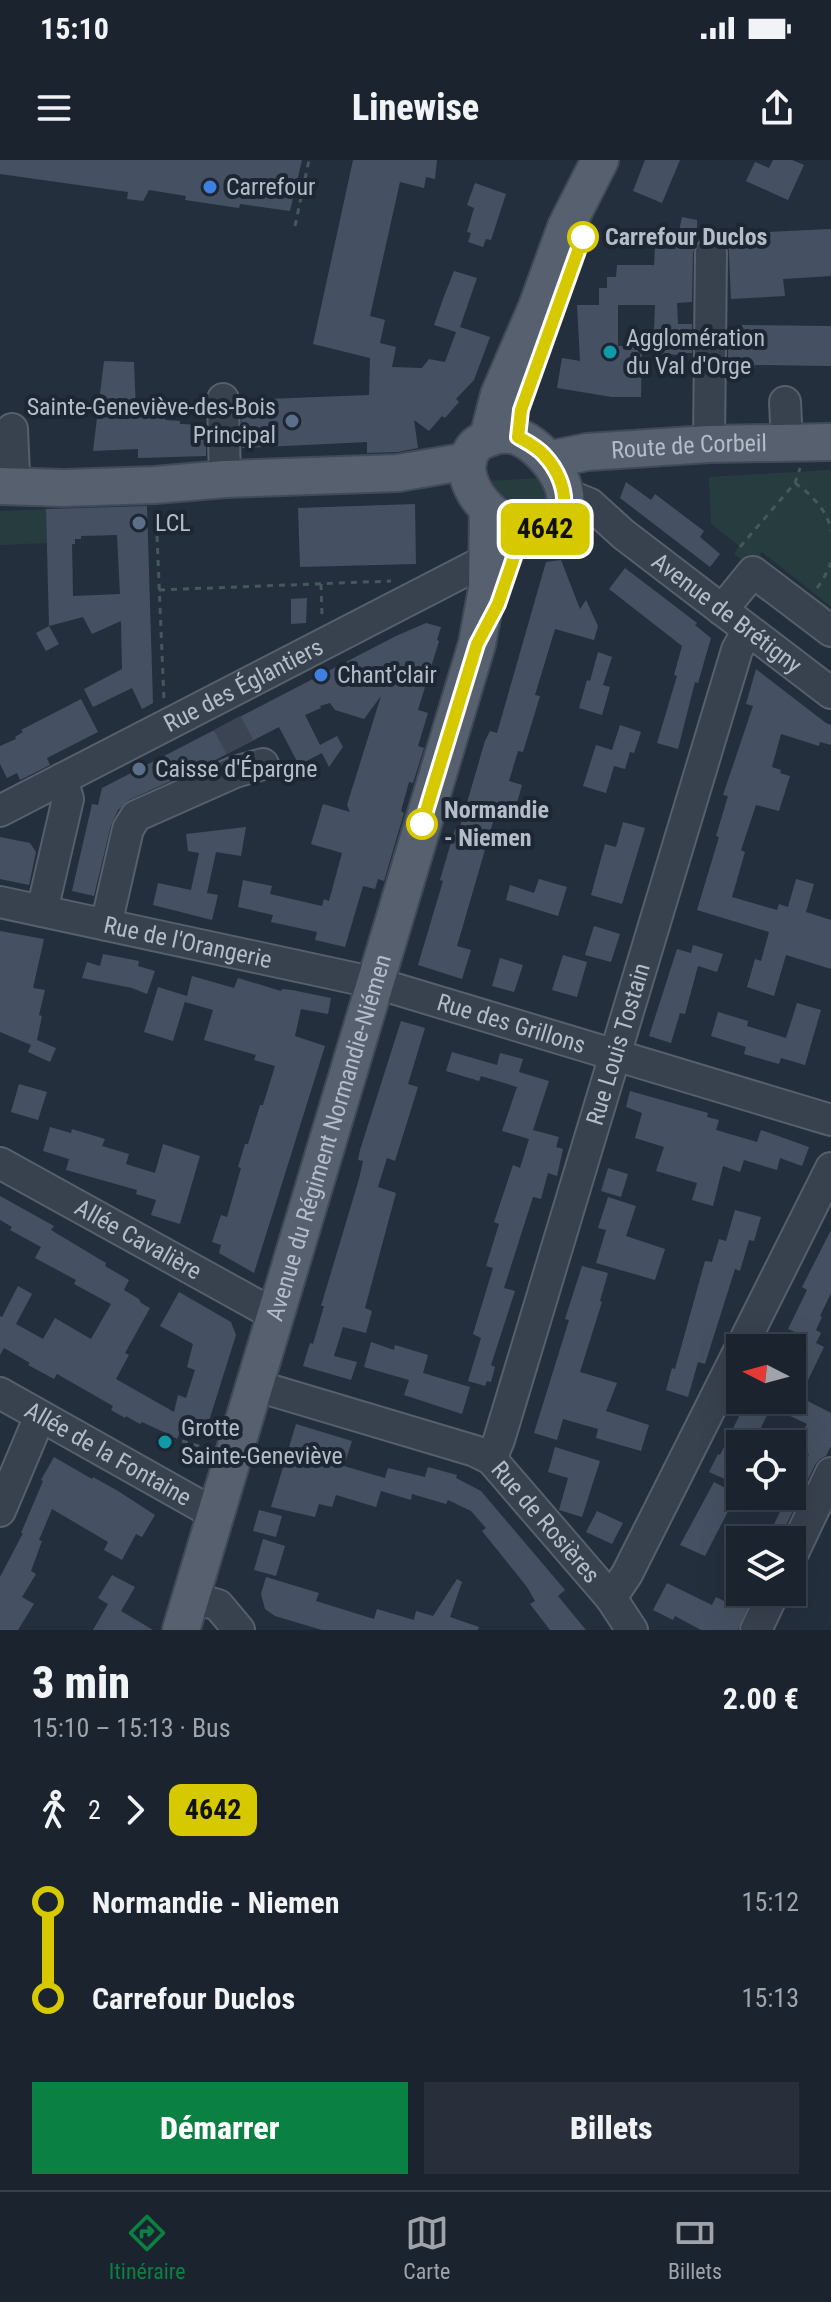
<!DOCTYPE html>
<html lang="fr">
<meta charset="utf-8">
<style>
:root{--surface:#1b232e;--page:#282f3a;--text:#f1f3f6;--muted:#a0a4aa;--line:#39404a;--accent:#0b8043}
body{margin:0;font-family:"Roboto Condensed",sans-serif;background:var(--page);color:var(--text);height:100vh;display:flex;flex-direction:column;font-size:30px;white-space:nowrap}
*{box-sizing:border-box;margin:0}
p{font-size:26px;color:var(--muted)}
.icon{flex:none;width:44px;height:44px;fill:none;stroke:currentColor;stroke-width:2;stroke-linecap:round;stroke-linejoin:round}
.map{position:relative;height:1470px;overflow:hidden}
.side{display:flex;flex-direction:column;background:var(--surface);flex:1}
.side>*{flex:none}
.badge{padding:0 16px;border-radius:12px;font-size:28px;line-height:52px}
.needle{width:52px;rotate:276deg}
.buttons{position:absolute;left:726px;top:1174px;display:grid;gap:16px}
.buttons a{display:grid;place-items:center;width:80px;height:80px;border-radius:0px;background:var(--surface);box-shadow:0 8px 32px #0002,0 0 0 2px var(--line);font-size:40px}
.map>.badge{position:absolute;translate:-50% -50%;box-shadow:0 0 0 4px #fff}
.legs{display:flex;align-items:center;gap:12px;height:88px;padding:0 32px;font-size:26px}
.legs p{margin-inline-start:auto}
.headline{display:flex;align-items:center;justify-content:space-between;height:136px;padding:0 32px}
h1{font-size:44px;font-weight:800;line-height:60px}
.cta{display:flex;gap:16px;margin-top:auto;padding:16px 32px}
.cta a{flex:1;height:92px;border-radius:0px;background:var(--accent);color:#fff;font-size:32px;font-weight:800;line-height:92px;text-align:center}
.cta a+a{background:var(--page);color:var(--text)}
ul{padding:0 32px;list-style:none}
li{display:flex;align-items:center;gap:28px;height:96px;font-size:30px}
li i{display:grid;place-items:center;width:12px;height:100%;margin:0 10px;background:currentColor}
li i::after{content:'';width:20px;height:20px;margin:-10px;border:6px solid;border-radius:50%;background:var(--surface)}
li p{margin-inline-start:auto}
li:first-child i{background:linear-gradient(#0000 50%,currentColor 0)}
li:last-child i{background:linear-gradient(currentColor 50%,#0000 0)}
.status{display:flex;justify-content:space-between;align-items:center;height:56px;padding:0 40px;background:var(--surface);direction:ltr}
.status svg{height:22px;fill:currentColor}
header{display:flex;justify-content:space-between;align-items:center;height:104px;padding:0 32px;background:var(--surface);font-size:36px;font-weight:800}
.dock{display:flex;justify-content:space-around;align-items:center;height:112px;border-top:2px solid var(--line);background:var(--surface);font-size:22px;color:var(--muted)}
.dock a{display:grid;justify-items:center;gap:4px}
.dock .active{color:var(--accent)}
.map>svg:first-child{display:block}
.green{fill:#263c3f}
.building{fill:#455162;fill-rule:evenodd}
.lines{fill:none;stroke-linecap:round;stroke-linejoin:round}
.minor-tunnel{stroke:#3a4453;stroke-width:30;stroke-dasharray:30 15;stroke-linecap:butt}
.minor-casing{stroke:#565f6c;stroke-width:34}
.major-casing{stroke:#414a57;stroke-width:40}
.path{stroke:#44595c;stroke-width:3;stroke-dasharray:6 6;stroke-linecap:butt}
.minor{stroke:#38414e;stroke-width:30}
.major{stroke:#56606e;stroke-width:36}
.line-1-casing{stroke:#fff;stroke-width:18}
.line-1{stroke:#d6c900;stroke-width:12}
.shop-dot{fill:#3f7fe0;stroke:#1d2633;stroke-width:3}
.stop-1-dot{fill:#fff;stroke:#d6c900;stroke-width:4}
.culture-dot{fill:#0f9aa8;stroke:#1d2633;stroke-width:3}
.service-dot{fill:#5c6f8a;stroke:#1d2633;stroke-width:3}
.labels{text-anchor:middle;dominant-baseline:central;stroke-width:8;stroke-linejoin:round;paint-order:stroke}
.poi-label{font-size:24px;fill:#b4bcc9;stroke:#1d2633;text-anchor:start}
.stop-label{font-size:24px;font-weight:bold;fill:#b4bcc9;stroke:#1d2633;text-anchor:start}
.street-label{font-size:24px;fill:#b4bcc9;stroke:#1d2633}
</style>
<div class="status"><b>15:10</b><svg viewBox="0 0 49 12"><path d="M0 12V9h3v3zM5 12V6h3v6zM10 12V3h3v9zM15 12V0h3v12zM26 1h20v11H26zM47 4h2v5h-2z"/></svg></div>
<header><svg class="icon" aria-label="menu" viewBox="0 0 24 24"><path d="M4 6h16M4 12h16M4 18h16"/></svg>Linewise<svg class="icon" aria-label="share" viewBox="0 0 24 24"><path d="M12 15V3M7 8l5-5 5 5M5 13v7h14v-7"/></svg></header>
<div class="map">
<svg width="831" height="1470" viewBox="0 0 831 1470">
<rect width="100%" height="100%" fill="#242f3e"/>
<path class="green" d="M831,310V447L762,392L749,409L745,403L734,394L739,386L711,364L709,317Z
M540,318C547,333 553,343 536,353L518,352L487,321Z
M46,349L47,383L0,385V351Z"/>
<path class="building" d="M0,0H302L290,51L240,44L239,48L185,40L186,36L149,30L143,41L127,39L128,32L0,14Z
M353,0H437L435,19L426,17L424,28L400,22L370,156L385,160L380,183L396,187L392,207L422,208L429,199L445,202L456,172L434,165L443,139L454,111L477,118L460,167L490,177L474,220L456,239L459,242L445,258L442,256L429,271L414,260L418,288L398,292L367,293V282L242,288L241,240L369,235L370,198L313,184Z
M645,0H680L662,43L633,31Z
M773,0H792L804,5L788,40L746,21L755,2L769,8Z
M475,23L506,34L491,80L486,79L483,87L468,82L471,73L467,72L474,48L467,45Z
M682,57L697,60V82L693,93L692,142L677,143L678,164H692V193H684V195L653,194L655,145H618V186H642L641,237H612L557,228L562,198L580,201L577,145H599V128H607V117H616L617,105H654L655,88L675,89Z
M831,69V116L783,119L785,136L731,139L728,74Z
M742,165L831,166V206L755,205L754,209L728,208V181H741Z
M104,201L134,202L136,252L165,254V260L180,261V264L206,265V296L138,298V289L93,291Z
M626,322L651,340L655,334L704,371L700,377L720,394L710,407L620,338Z
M415,344L416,404L300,407L298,348Z
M147,346L153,543L142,549L132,528L93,547L84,529L122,509L121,461L92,474L83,457L49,466L46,349ZM117,375L120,434L73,436L72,384H75V379H81V376Z
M561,400L580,449L586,440L598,466L594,480L555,469L535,535L540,536L523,592L518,591L509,621L522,625L513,657L496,652L457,786L471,790L462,819L418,805L443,721L440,720L455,669L459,670L485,581L490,571L497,573L546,402Z
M625,408L697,463L695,465L711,478L698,523L695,522L678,589L657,583L677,516L674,515L682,486L609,429Z
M307,438L306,463L291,464V439Z
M426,463L441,467L437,480L439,481L418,550L428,553L418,586L424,588L413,623L409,622L401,651L404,653L384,721L378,719L375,729L363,726L345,787L315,780L317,772L271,762L273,755L238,747L243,720L272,726L270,734L322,746L324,739L329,741L342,693L311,684L323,644L350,652L347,645L381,536L364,559L335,550L330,543L320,546L321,548L305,555L320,585L337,576L343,587L329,607L322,593L299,605L279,567L200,608L129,640L118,650L111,665L94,736L72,731L92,644L98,645L102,628L396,476Z
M49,466L59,484L46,491L36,473Z
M598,492L612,497L603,525L610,527L602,555L579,548L587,520L590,521Z
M756,509L826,563L831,565V585L820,582L819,586L781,574L772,607L781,610L780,613L790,616L779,651L756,645L741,690L745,692L732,737L777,750L779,744L788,747L796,719L814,724L806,752L831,760V809L786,795L774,836L747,827L755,799L761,801L769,772L697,750L719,677L716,676L728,636L723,635L753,546L746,544Z
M81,539L98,572L47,598L50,605L20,620L17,613L7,618L0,604V586L16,579L15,577L23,572L21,570Z
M620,565L641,572L634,593L630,592L625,609L614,606L606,633L583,626L596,585L612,590Z
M623,662L645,668L622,744L591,735L605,684L616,687Z
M246,667L241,696L216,692L207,733L218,735L212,760L153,745L158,723L191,730L199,693L188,691L186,674Z
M0,677L30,683L36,692L29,725L0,719Z
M539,719L567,727L558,756L506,740L510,725L534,733Z
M594,766L620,774L611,802L585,795Z
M0,771L44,779L33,828L45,830L39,855L42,856L37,880L56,888L50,902L28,892L31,885L0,872Z
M693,785L723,794L717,812L698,806L685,854L680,853L671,883L649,876L677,789L691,793Z
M103,794L139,801L138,806L155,811L147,834L132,828L82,818L87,802L100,806Z
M563,795L587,802L577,837L552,830Z
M500,798L523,805L514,832L492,826Z
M192,816L234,828L238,818L281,831L282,829L292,830L331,838L328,854L301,849L295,876L325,886L254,1113L219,1093L221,1085L212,1082L221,1055L227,1057L241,1008L238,1007L245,984H248L260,945H263L275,906L254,900L256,895L204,880L213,850L185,842L186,838L173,881L144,872L158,827L187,836Z
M797,843L821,850L805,905L781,898L779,904L744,894L746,887L711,876L718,852L748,861L747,866L786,878Z
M401,861L425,868L408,924L418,927L395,1001L387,998L378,1027L396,1033L365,1148L372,1151L366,1173L343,1167L334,1196L357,1202L351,1220L303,1206L310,1183L313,1184L324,1146H321L359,1019L363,1001L358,1000L360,990Z
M452,892L497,905L500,893L523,899L519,912L549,921L533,970L559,977L556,987L563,989L557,1016L548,1013L541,1039L533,1037L504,1128L515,1131L491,1205L495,1207L491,1222L487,1221L485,1226L468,1221L481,1178L473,1174L493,1108L486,1106L499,1064L494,1062L513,1005L520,1008L529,979L502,971L517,927L481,916L479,921L446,911Z
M19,924L47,932L38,960L11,952Z
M630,931L708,953L707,957L719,960L716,970L757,982L761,970L809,987L802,1006L780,998L777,1010L744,1000L740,1012L723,1006L713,1046L692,1040L697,1023L656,1011L664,987L635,978L642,953L626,947Z
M50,967L71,973L72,969L105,979L102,986L129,994L126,1004L155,1013L163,984L200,996L180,1064L151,1055L156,1040L136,1034L137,1030L66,1010L69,999L43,991Z
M608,1008L628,1014L621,1037L601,1031Z
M0,1036L54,1066L51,1070L106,1103L105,1106L129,1120L124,1130L139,1139L141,1143L150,1148L125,1193L129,1195L116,1219L174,1252L178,1235L186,1238L195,1210L187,1207L193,1184L160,1166L179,1132L231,1162L236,1175L208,1264L192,1260L180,1272L177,1279L174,1277L164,1287L168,1274L142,1262L140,1264L126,1256L125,1258L111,1250L113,1246L57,1214L54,1219L28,1205L30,1203L4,1188L0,1195V1156L2,1157L18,1126L32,1134L16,1164L43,1179L55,1158L91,1179L111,1144L74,1124L76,1120L35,1098L41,1087L10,1070L12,1067L0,1060Z
M608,1037L636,1046L626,1076L665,1089L655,1120L596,1103L606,1070L598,1068Z
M735,1050L761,1057L754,1081L749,1080L740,1111L735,1109L705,1204L698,1202L688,1237L666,1230L672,1208L675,1209L705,1101L712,1102L719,1079L726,1081Z
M831,1070V1133L820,1156L822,1157L816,1170L821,1173L816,1183L824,1187L800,1237L831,1253V1286L826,1296L820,1299L815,1305L779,1380H766L788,1336H792V1328L809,1294L795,1287L807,1264L771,1247L753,1284H740V1294L727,1320L709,1312L718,1294L720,1295L746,1242L751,1245L753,1240H792V1188L799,1174L788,1169L807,1130L802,1127Z
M582,1106L608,1113L600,1141L602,1142L580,1212L617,1223L606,1251L649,1265L641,1291L596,1278L598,1269L563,1259L557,1280L534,1273L569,1160L565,1159Z
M371,1182L394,1190L395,1185L428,1195L423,1213L470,1227L462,1254L404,1235L409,1220L364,1207Z
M296,1264L352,1281L344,1306L385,1318L388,1308L425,1317L428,1307L457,1315L456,1318L481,1331L565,1430L558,1436L586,1470H550L530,1444L535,1441L527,1427L482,1371L486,1368L471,1351L448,1340L446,1344L412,1334L411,1340L381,1331L376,1347L336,1335L332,1347L319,1344L315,1357L271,1347Z
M555,1287L600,1301L582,1357L559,1350L568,1318L548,1312Z
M54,1297L92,1319L93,1317L118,1331L155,1355L142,1377L136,1374L122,1400L104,1390L108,1382L52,1349L39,1380L42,1381L31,1411L36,1414L22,1437L34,1444L18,1470H0V1417L23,1373H21L43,1321L41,1320Z
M714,1322L737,1334L705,1396L680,1385Z
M259,1350L282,1356L276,1377L253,1371Z
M597,1351L623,1363L612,1384L586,1372Z
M263,1379L285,1386L276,1416L254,1410Z
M740,1408V1432H754L738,1470H701L675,1456L673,1460L653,1450L667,1423L712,1445L716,1437L724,1441Z
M112,1415L135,1427L121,1451L153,1470H93L108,1444L98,1438Z
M266,1417L319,1433L316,1441L374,1459L377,1449L414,1460L416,1451L433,1456L457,1419L462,1422L450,1457L479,1467L478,1470H322L275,1456L265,1449L261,1434Z"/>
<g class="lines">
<path class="minor-tunnel" d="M227,563L240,587"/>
<g class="minor-casing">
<g id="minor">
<path d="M223,239L225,319"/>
<path d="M785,242L787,284"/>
<path d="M12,269L14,315"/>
<path d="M709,284L711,93"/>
<path id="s1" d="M565,334L590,344L623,374L831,533"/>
<path d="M722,450L753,412L831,471"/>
<path id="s2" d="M0,651L488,399"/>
<path id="s3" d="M0,742L376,823L831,960"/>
<path d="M42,751L68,639L62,619"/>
<path d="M106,765L128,669L136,656L235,612L263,604"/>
<path id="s4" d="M0,1003L275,1155"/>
<path d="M741,1188L831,1008"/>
<path id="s5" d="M254,1225L475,1291L491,1299L611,1438L632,1470"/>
<path id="s6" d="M0,1233L215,1354"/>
<path id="s7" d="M491,1299L499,1280L737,490L748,470"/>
<path d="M0,1351L40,1256"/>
<path d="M792,1395L831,1313"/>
<path d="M190,1437L218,1445L239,1470"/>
<path d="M611,1438L627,1414L740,1189"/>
<path d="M756,1470L774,1432"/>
</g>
</g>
<g class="major-casing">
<g id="major">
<path d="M498,275C504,275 510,274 516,276C546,286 589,344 550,366C513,387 449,326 472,290C477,281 489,278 498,275Z"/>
<path d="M488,278L499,235L537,147L566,67L600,0"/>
<path id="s8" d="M548,300L587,292L709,284L831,282"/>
<path d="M0,326L64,328L155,325L225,319L398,313L468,301"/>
<path id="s9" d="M181,1470L477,484L487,429L488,349"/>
</g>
</g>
<path class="path" d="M295,66L309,0
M795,323C811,334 828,351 831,371
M156,352L164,540
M740,387L795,323L800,308
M321,424L322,456
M817,428L823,420L831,403
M159,430L391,421
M182,1281L208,1289"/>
<use href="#minor" class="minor"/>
<use href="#major" class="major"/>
</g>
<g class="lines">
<g class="line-1-casing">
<path id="line-1" d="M422,664L477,484L498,444L523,371C577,376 571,323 544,295C537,287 527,282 518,277L521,250L583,77"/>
</g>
<use href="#line-1" class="line-1"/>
</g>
<g class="shop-dot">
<circle cx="210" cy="27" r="8"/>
<circle cx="321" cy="515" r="8"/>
</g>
<g class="stop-1-dot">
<circle cx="583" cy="77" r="14"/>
<circle cx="422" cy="664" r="14"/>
</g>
<g class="culture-dot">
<circle cx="610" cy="192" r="8"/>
<circle cx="165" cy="1282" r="8"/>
</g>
<g class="service-dot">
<circle cx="292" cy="261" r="8"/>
<circle cx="139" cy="363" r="8"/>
<circle cx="139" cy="609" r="8"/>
</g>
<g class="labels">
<g class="poi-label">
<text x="226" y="27">Carrefour</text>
<text x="626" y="178">Agglomération<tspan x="626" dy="28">du Val d'Orge</tspan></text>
<text x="276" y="247" text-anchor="end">Sainte-Geneviève-des-Bois<tspan x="276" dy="28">Principal</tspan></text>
<text x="155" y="363">LCL</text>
<text x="337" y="515">Chant'clair</text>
<text x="155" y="609">Caisse d'Épargne</text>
<text x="181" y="1268">Grotte<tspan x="181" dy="28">Sainte-Geneviève</tspan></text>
</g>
<g class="stop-label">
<text x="605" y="77">Carrefour Duclos</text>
<text x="444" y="650">Normandie<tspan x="444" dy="28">- Niemen</tspan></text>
</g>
<g class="street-label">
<text stroke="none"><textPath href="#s8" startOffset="142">Route de Corbeil</textPath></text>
<text stroke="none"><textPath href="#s1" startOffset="202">Avenue de Brétigny</textPath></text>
<text stroke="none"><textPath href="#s2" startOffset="274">Rue des Églantiers</textPath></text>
<text stroke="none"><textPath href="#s3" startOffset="192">Rue de l'Orangerie</textPath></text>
<text stroke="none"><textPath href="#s3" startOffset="526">Rue des Grillons</textPath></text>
<text stroke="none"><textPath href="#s7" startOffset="434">Rue Louis Tostain</textPath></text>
<text stroke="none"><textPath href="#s9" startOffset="514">Avenue du Régiment Normandie-Niémen</textPath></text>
<text stroke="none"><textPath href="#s4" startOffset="158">Allée Cavalière</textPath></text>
<text stroke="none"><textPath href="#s6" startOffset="124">Allée de la Fontaine</textPath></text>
<text stroke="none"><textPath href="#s5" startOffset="332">Rue de Rosières</textPath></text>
</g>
</g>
</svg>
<div class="buttons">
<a><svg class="needle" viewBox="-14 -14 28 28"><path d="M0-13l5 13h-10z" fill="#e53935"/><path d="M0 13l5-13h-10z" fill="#a0a4aa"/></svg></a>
<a><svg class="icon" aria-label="locate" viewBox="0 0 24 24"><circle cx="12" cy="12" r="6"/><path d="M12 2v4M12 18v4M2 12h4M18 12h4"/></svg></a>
<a><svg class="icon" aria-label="layers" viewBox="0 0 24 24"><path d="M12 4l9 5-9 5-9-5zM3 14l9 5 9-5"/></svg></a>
</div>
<b class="badge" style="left:545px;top:369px;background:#d6c900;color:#111">4642</b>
</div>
<section class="side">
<div class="headline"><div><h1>3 min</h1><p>15:10 – 15:13 · Bus</p></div><b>2.00 €</b></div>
<div class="legs"><svg class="icon" aria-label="walk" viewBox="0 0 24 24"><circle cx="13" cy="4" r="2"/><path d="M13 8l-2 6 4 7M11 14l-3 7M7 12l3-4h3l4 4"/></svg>2<svg class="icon" aria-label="forward" viewBox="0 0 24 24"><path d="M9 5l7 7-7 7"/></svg><b class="badge" style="background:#d6c900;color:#111">4642</b></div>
<ul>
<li><i style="color:#d6c900"></i><b>Normandie - Niemen</b><p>15:12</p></li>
<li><i style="color:#d6c900"></i><b>Carrefour Duclos</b><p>15:13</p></li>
</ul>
<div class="cta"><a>Démarrer</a><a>Billets</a></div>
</section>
<nav class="dock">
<a class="active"><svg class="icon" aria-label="directions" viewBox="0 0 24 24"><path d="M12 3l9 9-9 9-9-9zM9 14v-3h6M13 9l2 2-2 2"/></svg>Itinéraire</a>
<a><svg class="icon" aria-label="map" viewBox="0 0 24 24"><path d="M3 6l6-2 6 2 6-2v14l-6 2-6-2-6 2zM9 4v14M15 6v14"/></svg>Carte</a>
<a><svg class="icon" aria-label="tickets" viewBox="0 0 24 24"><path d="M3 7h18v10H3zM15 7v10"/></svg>Billets</a>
</nav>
